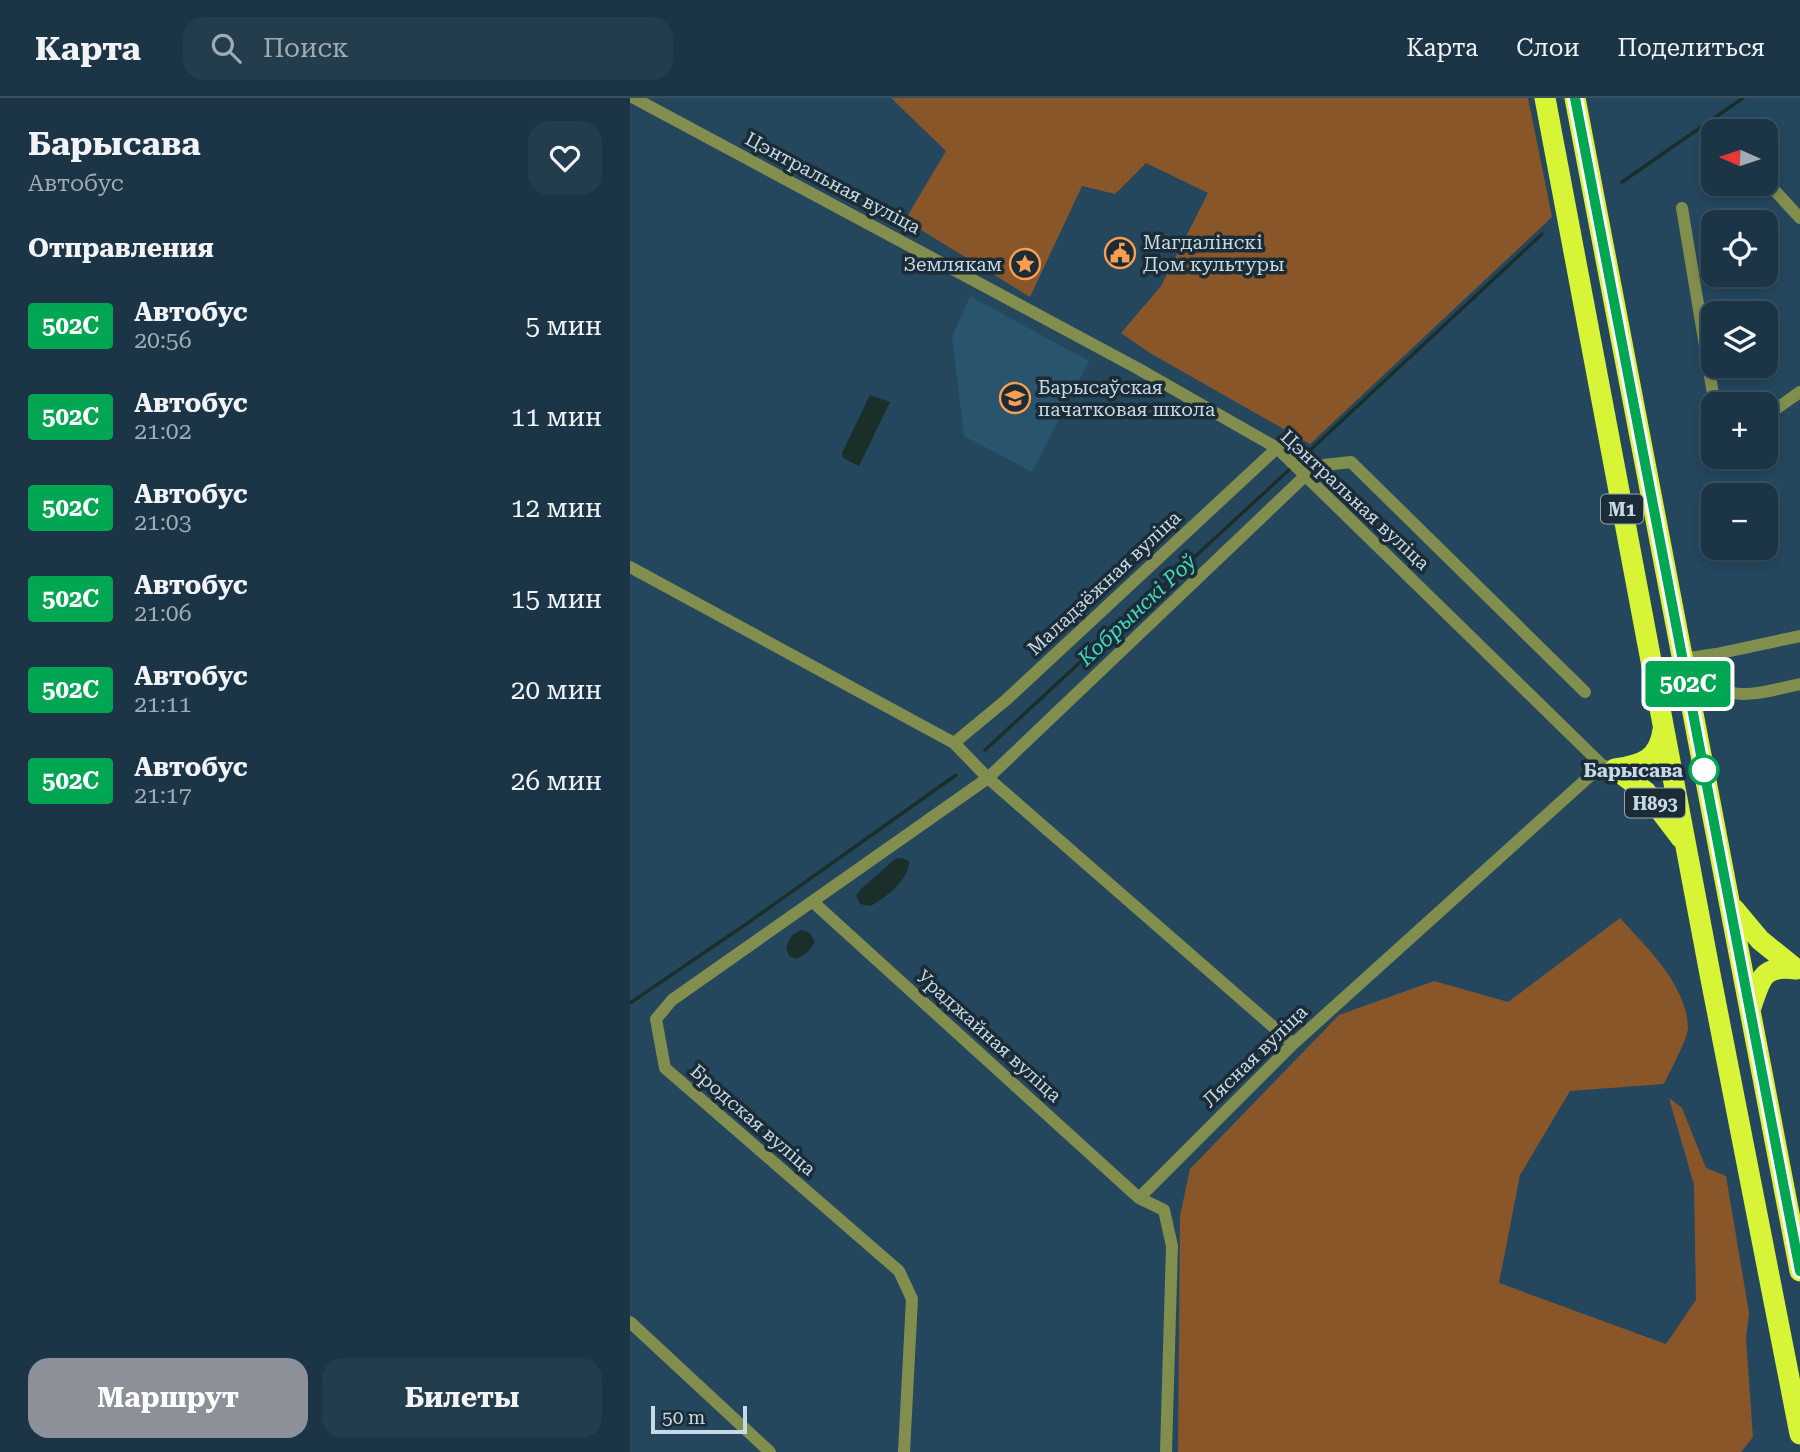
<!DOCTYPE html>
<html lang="ru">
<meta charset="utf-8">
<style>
:root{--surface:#1b3546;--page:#243d4d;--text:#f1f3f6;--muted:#a0abb3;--line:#39505f;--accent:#8c9099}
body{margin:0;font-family:"Roboto Serif",serif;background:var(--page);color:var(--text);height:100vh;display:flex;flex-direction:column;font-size:26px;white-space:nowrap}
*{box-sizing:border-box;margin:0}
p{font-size:23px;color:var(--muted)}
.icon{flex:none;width:38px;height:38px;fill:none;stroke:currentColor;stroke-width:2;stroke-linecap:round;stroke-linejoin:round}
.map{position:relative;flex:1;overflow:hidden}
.drawer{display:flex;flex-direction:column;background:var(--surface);width:630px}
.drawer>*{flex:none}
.badge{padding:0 14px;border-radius:5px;font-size:24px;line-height:46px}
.needle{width:46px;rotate:273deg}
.fabs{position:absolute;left:1071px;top:21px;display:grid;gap:14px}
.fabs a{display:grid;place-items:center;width:77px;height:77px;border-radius:14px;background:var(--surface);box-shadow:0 4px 10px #0003,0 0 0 2px var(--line);font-size:35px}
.scale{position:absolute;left:21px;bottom:18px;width:96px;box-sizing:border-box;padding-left:7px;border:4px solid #c5d9e6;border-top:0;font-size:19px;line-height:24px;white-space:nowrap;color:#c5d9e6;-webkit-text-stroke:5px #1c2c36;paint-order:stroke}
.map>.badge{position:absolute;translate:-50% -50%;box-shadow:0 0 0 4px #fff}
h2{padding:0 28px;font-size:26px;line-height:63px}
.round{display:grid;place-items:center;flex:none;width:74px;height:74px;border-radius:21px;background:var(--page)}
.headline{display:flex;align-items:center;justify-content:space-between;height:119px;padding:0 28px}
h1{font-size:33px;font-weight:700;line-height:52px}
.primary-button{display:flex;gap:14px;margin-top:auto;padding:14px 28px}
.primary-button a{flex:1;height:80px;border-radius:21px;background:var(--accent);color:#fff;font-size:28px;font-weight:700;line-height:80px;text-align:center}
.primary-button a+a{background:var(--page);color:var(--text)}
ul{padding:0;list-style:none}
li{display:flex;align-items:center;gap:21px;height:91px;padding:0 28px}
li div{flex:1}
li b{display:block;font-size:26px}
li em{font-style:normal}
li .badge{min-width:77px;font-weight:700;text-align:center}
header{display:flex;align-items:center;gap:42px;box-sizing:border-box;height:98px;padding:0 35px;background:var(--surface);border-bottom:2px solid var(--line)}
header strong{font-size:33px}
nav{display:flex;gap:38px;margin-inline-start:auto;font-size:24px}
.search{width:490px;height:63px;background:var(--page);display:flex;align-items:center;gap:18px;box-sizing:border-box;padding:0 24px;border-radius:21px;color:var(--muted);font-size:26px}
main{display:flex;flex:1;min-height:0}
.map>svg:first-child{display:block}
.built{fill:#28546e}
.green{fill:#89562a}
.water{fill:#1a2f2a}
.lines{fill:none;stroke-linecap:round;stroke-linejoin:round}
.stream{stroke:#1a2f2a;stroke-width:3.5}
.minor{stroke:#828e4e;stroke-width:12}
.highway{stroke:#d8f436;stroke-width:21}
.line-casing{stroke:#fff;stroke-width:16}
.line{stroke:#00a651;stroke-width:10}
.stop-dot{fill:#fff;stroke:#00a651;stroke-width:3.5}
.labels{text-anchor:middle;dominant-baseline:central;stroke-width:7;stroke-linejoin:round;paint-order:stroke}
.shield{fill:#1c2c36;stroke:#92a5b1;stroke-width:2}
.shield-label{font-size:18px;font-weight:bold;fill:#c5d9e6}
.street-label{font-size:19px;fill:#c5d9e6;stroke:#1c2c36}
.poi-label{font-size:19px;fill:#c5d9e6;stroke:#1c2c36;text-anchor:start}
.stop-label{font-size:19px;font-weight:bold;fill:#c5d9e6;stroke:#1c2c36;text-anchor:end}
.water-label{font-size:21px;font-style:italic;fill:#3cddc1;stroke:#1c2c36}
</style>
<header>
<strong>Карта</strong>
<div class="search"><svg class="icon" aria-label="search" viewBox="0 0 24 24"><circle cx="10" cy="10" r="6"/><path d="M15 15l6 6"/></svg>Поиск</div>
<nav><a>Карта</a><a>Слои</a><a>Поделиться</a></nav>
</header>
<main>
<section class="drawer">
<div class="headline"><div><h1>Барысава</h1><p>Автобус</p></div><a class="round"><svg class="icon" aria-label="heart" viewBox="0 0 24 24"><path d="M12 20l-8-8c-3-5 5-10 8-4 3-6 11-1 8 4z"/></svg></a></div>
<h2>Отправления</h2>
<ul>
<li><span class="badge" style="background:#00a651;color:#fff">502С</span><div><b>Автобус</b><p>20:56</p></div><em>5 мин</em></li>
<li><span class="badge" style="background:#00a651;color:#fff">502С</span><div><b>Автобус</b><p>21:02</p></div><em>11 мин</em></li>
<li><span class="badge" style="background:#00a651;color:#fff">502С</span><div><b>Автобус</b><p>21:03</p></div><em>12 мин</em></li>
<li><span class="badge" style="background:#00a651;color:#fff">502С</span><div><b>Автобус</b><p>21:06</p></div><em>15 мин</em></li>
<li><span class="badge" style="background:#00a651;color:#fff">502С</span><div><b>Автобус</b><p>21:11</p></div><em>20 мин</em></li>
<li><span class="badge" style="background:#00a651;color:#fff">502С</span><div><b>Автобус</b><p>21:17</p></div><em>26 мин</em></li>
</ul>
<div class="primary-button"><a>Маршрут</a><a>Билеты</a></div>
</section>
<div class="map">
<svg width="1170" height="1354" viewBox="0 0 1170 1354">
<rect width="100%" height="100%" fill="#24475e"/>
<path class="built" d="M340,198L459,263L402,374L334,338L322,239Z"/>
<path class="green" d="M261,0H898L922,119L680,346L520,255L491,235L531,188L578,95L516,65L485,96L452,88L400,199L275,122L316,53Z
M990,820C1017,850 1057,887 1058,930C1058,940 1039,975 1034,986L940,993L890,1077L869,1185L1036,1246L1066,1202L1064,1087L1039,1000L1052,1010L1076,1070L1096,1078L1119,1215L1116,1241L1123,1339L1111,1354H548L550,1118L560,1071L709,917L804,883L878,904Z"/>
<path class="water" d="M240,297L260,304L229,368L213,360L212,355Z
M272,760L279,763C279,782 256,800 240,808L230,806L226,798L231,791L265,761Z
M171,832L180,835L185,844L178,854L167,861L159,858L156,849L162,837Z"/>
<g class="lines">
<path class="stream" d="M992,84L1113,0
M676,356L912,136
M355,652L660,371
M0,905L122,822L326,677"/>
<path class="minor" d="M4,0L507,270L647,350L972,667L985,671
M1136,83L1170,120
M1052,110L1083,296L1089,306
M1136,318L1170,294
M0,469L324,645L358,680L663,946
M1170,538L1086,556L1093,591C1109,603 1151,590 1170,586
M1053,561L1086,556
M324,645L376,602L647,350
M183,804L509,1100
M0,1224L140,1354
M274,1354L282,1201L269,1173L35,970L26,921L42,902L358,680L676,377L694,367L721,364L955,594
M536,1354L542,1148L534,1112L509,1100L663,946L972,667"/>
<path class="highway" d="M915,0L1080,876L1170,1336
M945,0L1170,1173
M985,671L1016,694L1051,740
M985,671C1012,667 1029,662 1033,632
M1104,811L1130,842L1166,871
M1121,909C1131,880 1132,867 1166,871"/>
</g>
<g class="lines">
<g class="line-casing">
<path id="line" d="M945,0L1170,1173"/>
</g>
<use href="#line" class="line"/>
</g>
<defs>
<g id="civic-ring" transform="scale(1.575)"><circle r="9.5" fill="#1c2c36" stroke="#fb9e50" stroke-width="1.5"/><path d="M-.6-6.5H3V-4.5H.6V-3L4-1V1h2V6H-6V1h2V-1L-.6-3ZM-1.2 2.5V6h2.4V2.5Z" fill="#fb9e50"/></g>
<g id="sight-ring" transform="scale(1.575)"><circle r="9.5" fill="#1c2c36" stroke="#fb9e50" stroke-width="1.5"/><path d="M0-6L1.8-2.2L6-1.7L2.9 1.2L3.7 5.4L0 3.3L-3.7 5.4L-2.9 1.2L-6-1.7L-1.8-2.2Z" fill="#fb9e50"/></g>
<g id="school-ring" transform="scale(1.575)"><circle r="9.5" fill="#1c2c36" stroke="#fb9e50" stroke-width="1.5"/><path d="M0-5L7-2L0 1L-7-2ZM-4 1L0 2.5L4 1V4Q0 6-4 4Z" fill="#fb9e50"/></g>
</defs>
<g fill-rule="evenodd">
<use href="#civic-ring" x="490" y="155"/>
<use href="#sight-ring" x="395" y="166"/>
<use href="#school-ring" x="385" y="300"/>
</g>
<circle class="stop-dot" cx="1074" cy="672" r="14"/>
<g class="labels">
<g class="shield">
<rect x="971" y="396.5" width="42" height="29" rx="5"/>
<rect x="995" y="690.5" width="60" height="29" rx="5"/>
</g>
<g class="shield-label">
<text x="992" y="411">М1</text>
<text x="1025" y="705">Н893</text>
</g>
<g class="street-label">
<text transform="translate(203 85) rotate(28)">Цэнтральная вуліца</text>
<text transform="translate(725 402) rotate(43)">Цэнтральная вуліца</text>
<text transform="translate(474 485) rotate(-43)">Маладзёжная вуліца</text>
<text transform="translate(359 938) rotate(42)">Ураджайная вуліца</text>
<text transform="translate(625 958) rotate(-44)">Лясная вуліца</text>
<text transform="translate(123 1022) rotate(41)">Бродская вуліца</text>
</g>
<g class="poi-label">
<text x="513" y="144">Магдалінскі<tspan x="513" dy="22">Дом культуры</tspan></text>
<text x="372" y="166" text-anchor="end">Землякам</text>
<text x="408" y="289">Барысаўская<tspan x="408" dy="22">пачатковая школа</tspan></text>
</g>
<g class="stop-label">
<text x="1053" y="672">Барысава</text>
</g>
<g class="water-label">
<text transform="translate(507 512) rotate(-43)">Кобрынскі Роў</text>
</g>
</g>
</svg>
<div class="fabs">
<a><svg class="needle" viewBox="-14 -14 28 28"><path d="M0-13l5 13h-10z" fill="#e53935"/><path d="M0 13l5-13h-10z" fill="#a0abb3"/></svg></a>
<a><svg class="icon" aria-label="locate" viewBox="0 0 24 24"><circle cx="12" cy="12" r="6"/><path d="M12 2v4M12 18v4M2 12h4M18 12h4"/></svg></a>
<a><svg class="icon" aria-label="layers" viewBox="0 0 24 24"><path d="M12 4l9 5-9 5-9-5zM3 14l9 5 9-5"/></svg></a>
<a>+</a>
<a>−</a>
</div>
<div class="scale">50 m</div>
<b class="badge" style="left:1058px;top:586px;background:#00a651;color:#fff">502С</b>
</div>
</main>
